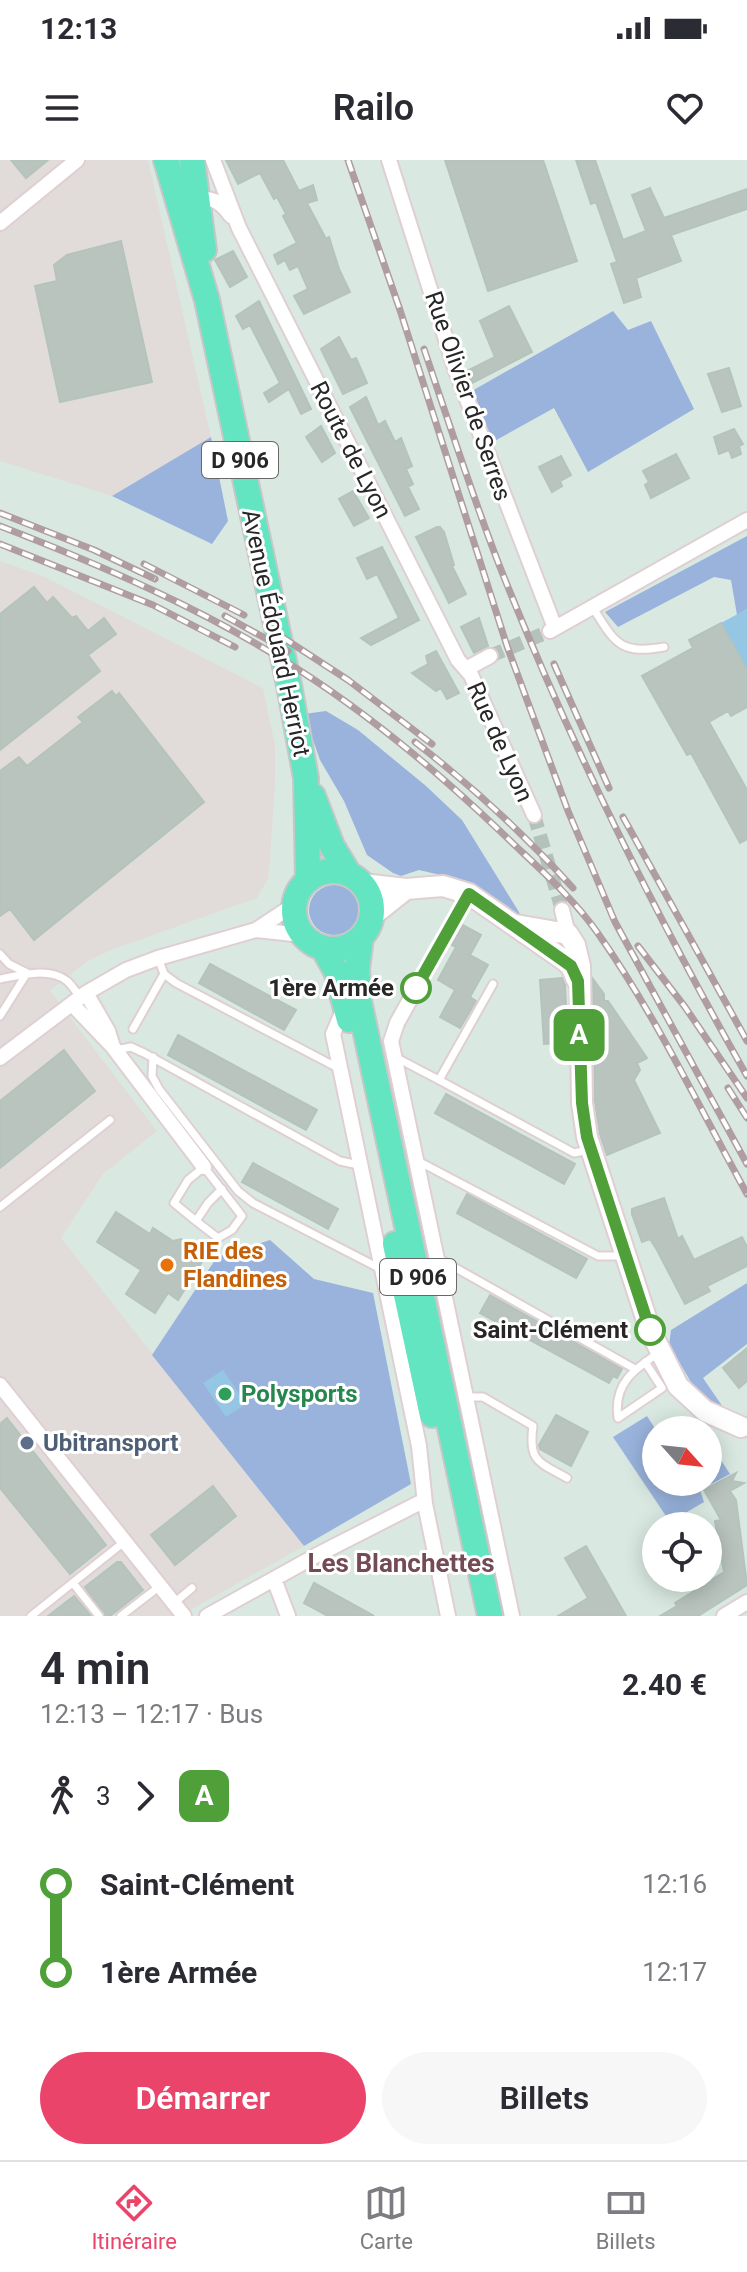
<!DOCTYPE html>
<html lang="fr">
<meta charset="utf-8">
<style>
:root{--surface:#fff;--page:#f7f7f7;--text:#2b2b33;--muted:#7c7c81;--line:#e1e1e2;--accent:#eb446b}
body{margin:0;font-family:Roboto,sans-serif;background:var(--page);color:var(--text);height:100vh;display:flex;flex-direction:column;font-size:30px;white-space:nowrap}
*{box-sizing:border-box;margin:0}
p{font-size:26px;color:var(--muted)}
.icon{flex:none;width:44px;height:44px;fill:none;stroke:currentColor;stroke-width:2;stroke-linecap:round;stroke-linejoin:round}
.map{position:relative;height:1456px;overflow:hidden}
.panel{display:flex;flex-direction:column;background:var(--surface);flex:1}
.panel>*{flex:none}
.badge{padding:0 16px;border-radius:12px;font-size:28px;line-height:52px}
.needle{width:52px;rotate:117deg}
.fabs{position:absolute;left:642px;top:1256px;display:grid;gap:16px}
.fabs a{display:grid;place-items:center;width:80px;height:80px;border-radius:50%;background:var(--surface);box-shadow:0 4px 20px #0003;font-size:40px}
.map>.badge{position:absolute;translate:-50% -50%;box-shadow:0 0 0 4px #fff}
.legs{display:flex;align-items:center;gap:12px;height:88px;padding:0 40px;font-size:26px}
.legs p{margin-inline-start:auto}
.overview{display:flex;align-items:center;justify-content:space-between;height:136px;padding:0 40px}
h1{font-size:44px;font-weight:600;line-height:60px}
.primary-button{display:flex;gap:16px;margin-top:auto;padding:16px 40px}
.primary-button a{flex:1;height:92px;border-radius:48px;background:var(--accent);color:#fff;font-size:32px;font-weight:600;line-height:92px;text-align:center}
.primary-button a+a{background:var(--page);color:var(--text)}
ul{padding:0 40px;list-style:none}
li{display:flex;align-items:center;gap:28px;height:88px;font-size:30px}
li i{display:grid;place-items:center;width:12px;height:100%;margin:0 10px;background:currentColor}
li i::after{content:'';width:20px;height:20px;margin:-10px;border:6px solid;border-radius:50%;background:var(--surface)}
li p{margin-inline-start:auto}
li:first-child i{background:linear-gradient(#0000 50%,currentColor 0)}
li:last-child i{background:linear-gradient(currentColor 50%,#0000 0)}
.status{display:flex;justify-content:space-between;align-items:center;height:56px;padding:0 40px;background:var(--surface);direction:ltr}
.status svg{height:22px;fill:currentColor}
header{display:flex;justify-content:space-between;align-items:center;height:104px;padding:0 40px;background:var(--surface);font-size:36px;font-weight:600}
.tabs{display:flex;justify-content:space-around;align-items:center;height:112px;border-top:2px solid var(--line);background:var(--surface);font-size:22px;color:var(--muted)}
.tabs a{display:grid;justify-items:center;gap:4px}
.tabs .active{color:var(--accent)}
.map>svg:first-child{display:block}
.industrial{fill:#e1dcda}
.green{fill:#99b3dc}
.pitch{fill:#95c6e3}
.building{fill:#b9c4be;stroke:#b4c4bd;stroke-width:2}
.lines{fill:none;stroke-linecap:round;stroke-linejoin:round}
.minor-tunnel{stroke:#b5c2bc;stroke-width:14;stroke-dasharray:14 7;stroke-linecap:butt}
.service-casing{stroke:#dfcfd3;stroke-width:11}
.minor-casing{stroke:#dfcfd3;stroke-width:18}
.secondary-casing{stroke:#dfcfd3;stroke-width:24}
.primary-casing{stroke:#c7c7c7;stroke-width:28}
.service{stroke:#fff;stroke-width:7}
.minor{stroke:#fff;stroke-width:14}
.secondary{stroke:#fff;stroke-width:20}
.primary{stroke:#62e5c0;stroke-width:24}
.rail-casing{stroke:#b09da1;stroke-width:7}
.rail{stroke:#fff;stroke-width:4;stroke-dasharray:12;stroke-linecap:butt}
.line-1-casing{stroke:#fff;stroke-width:18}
.line-1{stroke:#50a03a;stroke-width:12}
.stop-1-dot{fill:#fff;stroke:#50a03a;stroke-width:4}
.food-dot{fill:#e8710a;stroke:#fff;stroke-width:3}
.leisure-dot{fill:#2e9e5b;stroke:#fff;stroke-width:3}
.service-dot{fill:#5c6f8a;stroke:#fff;stroke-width:3}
.labels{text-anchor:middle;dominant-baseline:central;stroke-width:6;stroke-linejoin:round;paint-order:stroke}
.shield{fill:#fff;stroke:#686868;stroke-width:2}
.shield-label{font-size:22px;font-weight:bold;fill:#272727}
.street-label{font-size:24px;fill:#272727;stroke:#fff}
.stop-label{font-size:24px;font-weight:bold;fill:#272727;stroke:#fff;text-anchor:end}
.food-label{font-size:24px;font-weight:bold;fill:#c56008;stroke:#fff;text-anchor:start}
.leisure-label{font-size:24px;font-weight:bold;fill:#27864d;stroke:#fff;text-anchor:start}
.service-label{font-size:24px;font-weight:bold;fill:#4e5e75;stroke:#fff;text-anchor:start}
.neighbourhood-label{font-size:26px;font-weight:bold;fill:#744b55;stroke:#fff}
</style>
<div class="status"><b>12:13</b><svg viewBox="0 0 49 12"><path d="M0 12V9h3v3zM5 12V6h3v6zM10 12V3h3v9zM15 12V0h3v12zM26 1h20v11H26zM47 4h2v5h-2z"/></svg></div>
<header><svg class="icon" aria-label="menu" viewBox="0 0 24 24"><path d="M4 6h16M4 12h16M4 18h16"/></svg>Railo<svg class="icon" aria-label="heart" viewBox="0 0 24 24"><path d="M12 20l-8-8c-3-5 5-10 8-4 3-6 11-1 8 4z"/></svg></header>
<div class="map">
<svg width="747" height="1456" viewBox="0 0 747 1456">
<rect width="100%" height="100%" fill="#d9e9e1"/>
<path class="industrial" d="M0,0H148L211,277L112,336L0,301Z
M0,401L45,417L263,528L275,585V623L270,701L268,719L257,738L111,790L86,802L50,831L157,971L103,1014L61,1078L304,1386L180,1456H0Z"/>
<path class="green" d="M613,151L628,170L651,161L694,249L588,312L554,248L491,283L470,232Z
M211,277L228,361L212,384L112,336Z
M747,376V449L737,455L731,420L714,417L618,467L605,452Z
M326,551L358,570L426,626L462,660L522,757L472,727L449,717L419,710L401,716L393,713L367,695L344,641L320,600L304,554Z
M309 750a25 25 0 1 1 50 0a25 25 0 1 1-50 0Z
M270,1080L314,1119L373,1133L411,1324L304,1386L152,1195L217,1097Z
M747,1123V1184L703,1218L723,1247L701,1239L669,1185L671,1170Z
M647,1256L656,1270V1322H708V1305L719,1297L730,1314L700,1330L704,1342L670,1362L613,1277Z"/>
<path class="pitch" d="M747,449V510L721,463Z
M223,1210L246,1244L226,1257L203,1223Z"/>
<path class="building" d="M11,0H48L26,18Z
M226,0H283L299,31L313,25L317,40L307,43L326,79L329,77L339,109L350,132L304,154L294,136L308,129L298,106L290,110L285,100L278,104L274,95L297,83L283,56L286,54L277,37L274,39L260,13L238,24Z
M445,0H543L577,101L488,131Z
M576,0H595L623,80L646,71L632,35L650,28L664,58L747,29V49L671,75L681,101L636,118L641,137L624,143L611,104L617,102L596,42L591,44Z
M121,81L152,222L60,242L35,126L57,121L54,105L67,95Z
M233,91L247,117L230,127L215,100Z
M259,141L311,249L301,254L289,229L269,242L264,233L280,223L250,165L243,169L236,156Z
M509,146L532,192L472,223L467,211L495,197L480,161Z
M339,177L351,200L356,198L367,223L343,234L321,189Z
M729,208L741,246L722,252L708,214Z
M366,237L378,265L385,261L395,282L401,278L412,306L406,309L413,324L408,327L419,349L405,356L350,247Z
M321,266L335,293L322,302L306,277Z
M734,269L743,284L739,286L741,294L732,298L729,290L719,294L714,277Z
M676,294L689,318L651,338L645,325L649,322L643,311Z
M561,296L571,315L560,321L562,326L552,332L539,307Z
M353,331L369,358L354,366L339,339Z
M437,367H440L444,372L454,405L452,406L466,434L449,443L416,377Z
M382,387L419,460L371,485L361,478L399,458L377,414L367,419L357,398Z
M34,427L47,443L53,437L72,458L76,456L88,471L104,458L116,474L88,495L100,511L0,590V454Z
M479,458L488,486L474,493L461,467Z
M721,463L747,510V547L731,556L728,551L709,562L747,630V679L740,683L691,593L687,595L642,516L693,488L689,480Z
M436,491L459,533L447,539L441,528L436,531L412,513L428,504L426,496Z
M112,531L116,536L119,533L204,642L34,780L10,749L0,756V611L19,597L27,606L83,562L78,557Z
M463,765L481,775L470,795L488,805L470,837L476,841L460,868L440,857L455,830L438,820L456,787L452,785Z
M210,804L296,850L284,870L199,823Z
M562,818L565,825L568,883L544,884L540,820Z
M593,819L604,834V841H608L647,898L637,903L640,910L634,920L660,973L607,995L600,974L595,942Z
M178,875L317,950L306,970L168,895Z
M64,890L95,931L0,1008V941Z
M446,934L575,1004L564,1024L435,953Z
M253,1003L338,1049L328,1069L242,1022Z
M467,1034L587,1099L576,1118L457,1053Z
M664,1038L678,1079L682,1076L694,1100L742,1077L747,1087V1106L707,1126L710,1131L685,1144L657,1090L650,1079L642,1082L632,1054V1049Z
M116,1052L150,1074L153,1068L173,1081L181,1079L190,1085L191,1093L203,1100L178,1140L168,1133L155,1153L126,1134L141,1110L97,1082Z
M490,1135L622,1209L617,1218L613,1216L609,1223L480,1153Z
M747,1188V1221L739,1228L723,1208Z
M556,1255L588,1272L571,1306L540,1289L539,1285Z
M7,1258L106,1385L70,1414L0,1328V1264Z
M736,1313L732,1321L744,1323L730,1331L736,1340L747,1425L698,1456H660L677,1446L675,1443L724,1412L715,1361L721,1360L704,1330Z
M213,1326L236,1356L175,1405L151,1375Z
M586,1386L626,1456H558L588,1438L565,1398Z
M117,1402H121L143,1430L110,1456H105L85,1427Z
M314,1423L374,1456H328L304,1443Z
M74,1436L91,1456H48Z"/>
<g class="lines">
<path class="minor-tunnel" d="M490,496L550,471
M534,655L562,750"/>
<g class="service-casing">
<path id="service" d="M593,448C615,483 620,495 664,487
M0,794L9,804L27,813
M164,814L176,823L338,908
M0,819C19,815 50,807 67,821C72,825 76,832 80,837
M493,824L439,920L574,993L589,990
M0,856L27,813
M133,869L164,814L158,798
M115,890L131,887L144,893L340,1001L359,1005
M153,897L152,916L159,929L238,1031L253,1043L381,1109
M395,897L439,920
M418,1001L598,1096H623
M0,1047L110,960
M196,1061L174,1043L188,1020L204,1007L242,1056L232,1070L218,1078L196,1061L208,1043L222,1029
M438,1098L635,1209
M645,1202L662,1228L618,1258C613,1224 634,1209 660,1192
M466,1237H483L533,1266C528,1302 539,1302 567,1318
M73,1423L99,1456
M174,1443L192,1428
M31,1456L124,1382
M121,1456L160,1426"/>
</g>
<g class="minor-casing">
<path id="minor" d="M213,0L239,68L458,500L471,515L534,655
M389,0L455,208L555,468
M199,38C215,39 221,42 231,56
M0,63L77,0
M550,471L747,360
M466,509L490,496
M469,734L397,863L391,881L512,1456
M562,750L568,774
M256,770L303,775
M72,844L113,887L108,871L86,833
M344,848L333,874L419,1286L425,1344L448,1456
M113,887L204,1007
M0,898L86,833L126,810L158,798L256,770L295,744
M0,1225L184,1456
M274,1419L288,1456
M207,1456L317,1395L419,1343L425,1344
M724,1456L747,1442"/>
</g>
<g class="secondary-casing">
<path id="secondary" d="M363,724L406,729L443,726L469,734L564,800L571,806L577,820
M372,756L406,729
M516,765L568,774
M568,774L575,785L580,806L582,943L587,977L650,1170L678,1226L705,1251L741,1267"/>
</g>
<g class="primary-casing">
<path id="primary" d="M166,0L207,140L289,525L306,618L308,720
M192,0L204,90
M313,636L332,686L349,714
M294 750a39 39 0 1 1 78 0a39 39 0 1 1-78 0Z
M361,777L357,809L359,841L490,1456
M323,788L336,811L349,860
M395,1084L432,1255"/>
</g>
<use href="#service" class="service"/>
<use href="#minor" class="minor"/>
<use href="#secondary" class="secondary"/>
<use href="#primary" class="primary"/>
<g class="rail-casing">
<path id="rail" d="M348,0L400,150L507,486L568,651L615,762L747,1004
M424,189C448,260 471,332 498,402C568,580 653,750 747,916
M0,353L94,390L155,419
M0,366C103,406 206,450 299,510C371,556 439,613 501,672C534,704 571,735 597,772C655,854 699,947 747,1034
M0,384L153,445L235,487
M144,404L244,455
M225,456L288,491
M282,477L348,520L432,584
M554,504L609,628
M415,582C472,626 525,675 573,728
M623,657L747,881
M638,786L685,847L747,938
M728,928L747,958"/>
</g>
<use href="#rail" class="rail"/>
</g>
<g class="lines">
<g class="line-1-casing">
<path id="line-1" d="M416,828L469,734L571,806L578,821L582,943L587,977L650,1170"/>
</g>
<use href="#line-1" class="line-1"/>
</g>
<g class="stop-1-dot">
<circle cx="416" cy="828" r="14"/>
<circle cx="650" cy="1170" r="14"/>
</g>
<circle class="food-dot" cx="167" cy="1105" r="8"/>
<circle class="leisure-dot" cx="225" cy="1234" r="8"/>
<circle class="service-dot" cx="27" cy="1283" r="8"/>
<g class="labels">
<g class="shield">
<rect x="202" y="282" width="76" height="36" rx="6"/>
<rect x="380" y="1099" width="76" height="36" rx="6"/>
</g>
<g class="shield-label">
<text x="240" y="300">D 906</text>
<text x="418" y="1117">D 906</text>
</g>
<g class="street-label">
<text transform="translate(468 236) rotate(71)">Rue Olivier de Serres</text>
<text transform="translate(351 290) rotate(63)">Route de Lyon</text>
<text transform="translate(276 473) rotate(78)">Avenue Édouard Herriot</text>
<text transform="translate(500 582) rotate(66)">Rue de Lyon</text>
</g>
<g class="stop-label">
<text x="394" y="828">1ère Armée</text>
<text x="628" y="1170">Saint-Clément</text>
</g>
<g class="food-label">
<text x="183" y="1091">RIE des<tspan x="183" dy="28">Flandines</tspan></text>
</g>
<g class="leisure-label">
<text x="241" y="1234">Polysports</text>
</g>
<g class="service-label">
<text x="43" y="1283">Ubitransport</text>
</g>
<g class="neighbourhood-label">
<text x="401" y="1403">Les Blanchettes</text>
</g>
</g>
</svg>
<div class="fabs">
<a><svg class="needle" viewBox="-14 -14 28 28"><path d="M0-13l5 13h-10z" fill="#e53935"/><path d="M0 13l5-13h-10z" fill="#7c7c81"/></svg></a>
<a><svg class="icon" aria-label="locate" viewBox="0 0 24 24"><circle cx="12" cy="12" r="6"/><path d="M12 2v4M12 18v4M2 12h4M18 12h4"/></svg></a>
</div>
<b class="badge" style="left:579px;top:875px;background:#50a03a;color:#fff">A</b>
</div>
<section class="panel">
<div class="overview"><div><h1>4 min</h1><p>12:13 – 12:17 · Bus</p></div><b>2.40 €</b></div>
<div class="legs"><svg class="icon" aria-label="walk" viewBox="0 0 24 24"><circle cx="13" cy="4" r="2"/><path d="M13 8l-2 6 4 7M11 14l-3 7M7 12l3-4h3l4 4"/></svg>3<svg class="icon" aria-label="forward" viewBox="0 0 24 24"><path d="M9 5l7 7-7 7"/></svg><b class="badge" style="background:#50a03a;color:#fff">A</b></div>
<ul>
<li><i style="color:#50a03a"></i><b>Saint-Clément</b><p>12:16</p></li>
<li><i style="color:#50a03a"></i><b>1ère Armée</b><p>12:17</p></li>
</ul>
<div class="primary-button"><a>Démarrer</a><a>Billets</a></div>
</section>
<nav class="tabs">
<a class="active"><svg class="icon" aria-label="directions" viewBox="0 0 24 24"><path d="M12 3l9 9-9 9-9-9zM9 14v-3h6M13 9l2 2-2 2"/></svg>Itinéraire</a>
<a><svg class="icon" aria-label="map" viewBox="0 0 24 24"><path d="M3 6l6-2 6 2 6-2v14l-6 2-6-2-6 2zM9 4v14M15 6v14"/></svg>Carte</a>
<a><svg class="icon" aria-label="tickets" viewBox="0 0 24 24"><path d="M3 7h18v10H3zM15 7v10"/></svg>Billets</a>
</nav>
